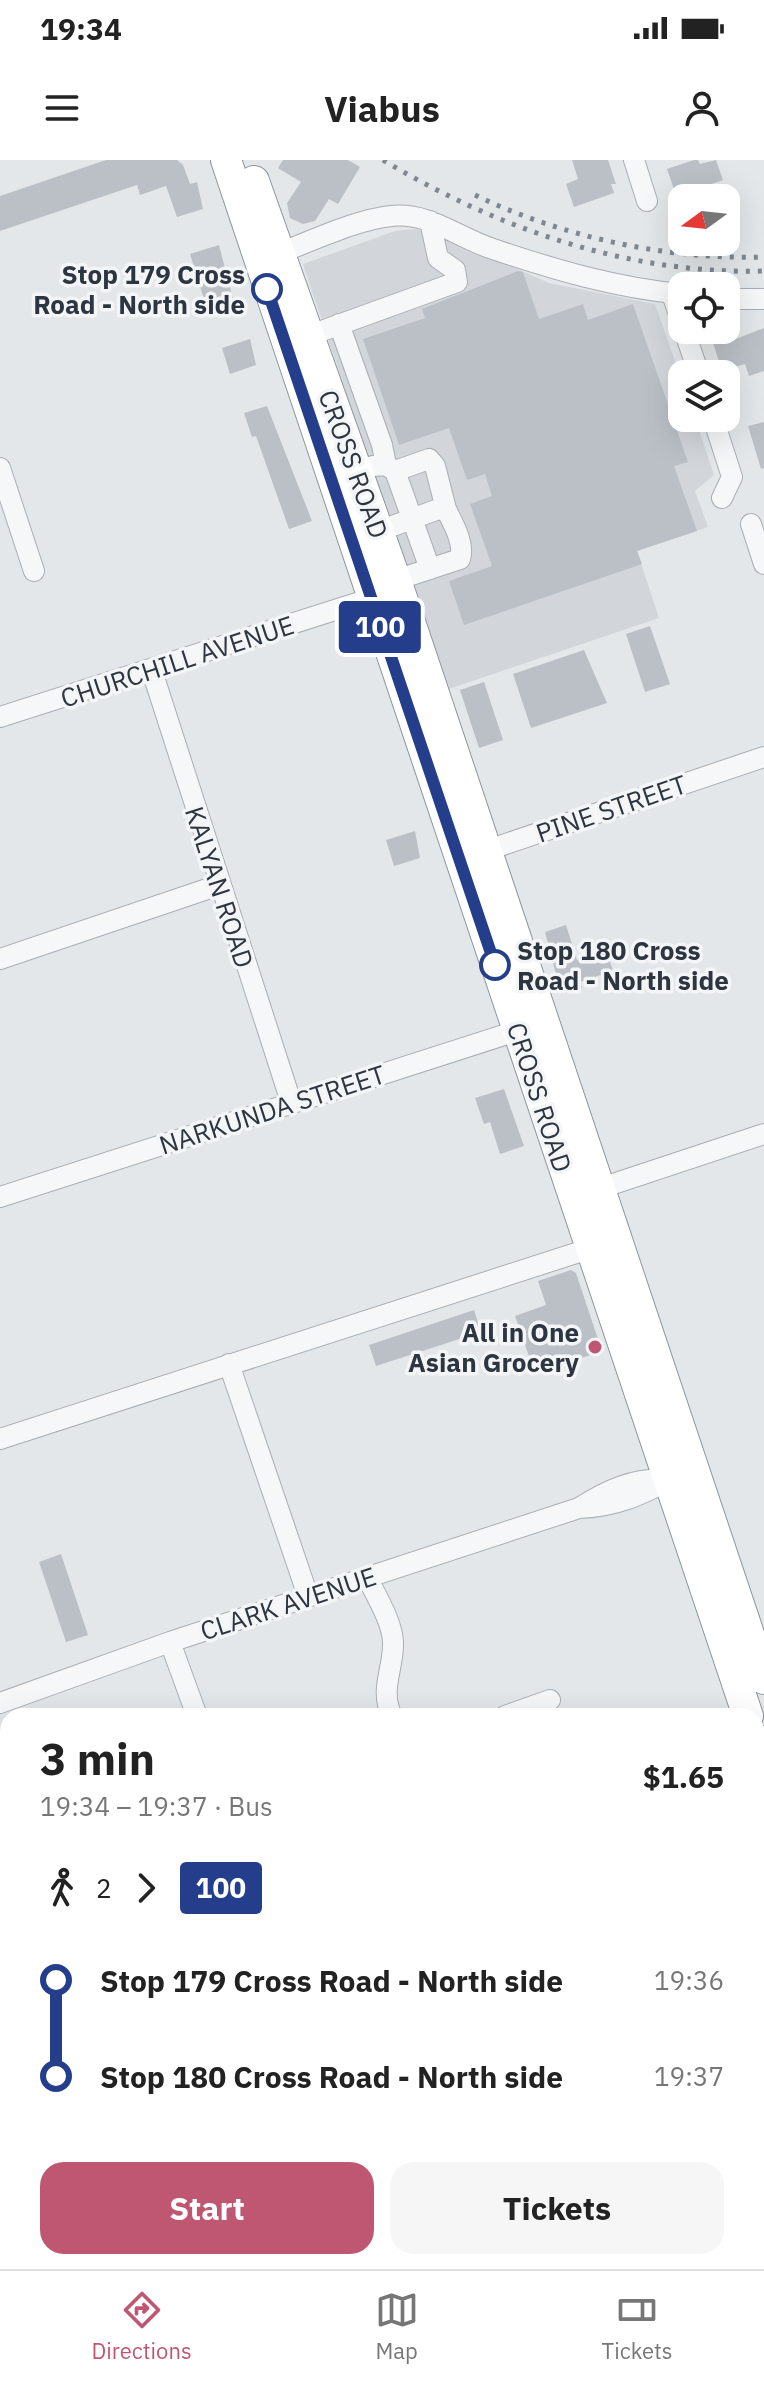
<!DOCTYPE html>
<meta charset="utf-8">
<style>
:root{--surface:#fff;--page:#f6f6f6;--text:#222;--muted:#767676;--line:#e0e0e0;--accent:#c05772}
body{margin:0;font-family:"IBM Plex Sans",sans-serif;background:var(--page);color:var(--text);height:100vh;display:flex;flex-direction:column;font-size:30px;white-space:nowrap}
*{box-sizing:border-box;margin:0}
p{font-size:26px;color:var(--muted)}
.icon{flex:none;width:44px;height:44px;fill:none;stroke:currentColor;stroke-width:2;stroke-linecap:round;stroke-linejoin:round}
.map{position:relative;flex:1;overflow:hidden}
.drawer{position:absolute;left:0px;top:1548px;width:764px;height:562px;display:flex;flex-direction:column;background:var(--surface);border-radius:24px 24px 0 0;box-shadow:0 8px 32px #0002}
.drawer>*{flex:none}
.badge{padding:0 16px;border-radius:6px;font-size:28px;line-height:52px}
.needle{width:52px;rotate:255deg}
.fabs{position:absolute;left:668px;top:24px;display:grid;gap:16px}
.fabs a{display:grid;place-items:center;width:72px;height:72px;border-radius:16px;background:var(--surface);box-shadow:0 8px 32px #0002;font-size:40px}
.map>.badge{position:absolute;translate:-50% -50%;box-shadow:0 0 0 4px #fff}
.legs{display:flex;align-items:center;gap:12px;height:88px;padding:0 40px;font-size:26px}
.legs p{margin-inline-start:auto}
.summary{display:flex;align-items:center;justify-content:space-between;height:136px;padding:0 40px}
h1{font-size:44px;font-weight:700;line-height:60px}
.action{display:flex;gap:16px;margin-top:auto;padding:16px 40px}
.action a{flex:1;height:92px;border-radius:24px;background:var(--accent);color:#fff;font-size:32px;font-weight:700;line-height:92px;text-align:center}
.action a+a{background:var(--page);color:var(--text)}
ul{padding:0 40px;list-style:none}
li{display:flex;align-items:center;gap:28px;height:96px;font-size:30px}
li i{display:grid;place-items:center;width:12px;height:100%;margin:0 10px;background:currentColor}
li i::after{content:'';width:20px;height:20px;margin:-10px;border:6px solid;border-radius:50%;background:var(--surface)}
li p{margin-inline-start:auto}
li:first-child i{background:linear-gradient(#0000 50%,currentColor 0)}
li:last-child i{background:linear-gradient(currentColor 50%,#0000 0)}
.status{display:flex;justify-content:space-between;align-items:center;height:56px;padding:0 40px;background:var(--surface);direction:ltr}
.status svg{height:22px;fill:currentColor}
header{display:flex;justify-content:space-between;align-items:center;height:104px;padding:0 40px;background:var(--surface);font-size:36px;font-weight:700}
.menu{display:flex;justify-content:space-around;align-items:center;height:112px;border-top:2px solid var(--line);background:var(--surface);font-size:22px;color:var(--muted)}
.menu a{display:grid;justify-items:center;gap:4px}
.menu .on{color:var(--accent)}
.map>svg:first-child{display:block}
.built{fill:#d2d6db}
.building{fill:#bbc0c6}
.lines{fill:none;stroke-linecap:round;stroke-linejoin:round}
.minor-casing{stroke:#a9aeb4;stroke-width:22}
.highway-casing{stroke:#8c969f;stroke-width:32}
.path{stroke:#babdc1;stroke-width:3;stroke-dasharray:6 6;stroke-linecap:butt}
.minor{stroke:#f6f7f8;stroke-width:20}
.highway{stroke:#fff;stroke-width:30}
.rail{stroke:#7e8892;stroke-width:5;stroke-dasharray:4 8;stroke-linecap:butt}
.line-1-casing{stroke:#fff;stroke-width:18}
.line-1{stroke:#243e8c;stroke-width:12}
.stop-1-dot{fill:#fff;stroke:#243e8c;stroke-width:4}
.poi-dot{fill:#c05772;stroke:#f3f5f7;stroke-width:3}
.labels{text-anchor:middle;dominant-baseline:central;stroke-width:7;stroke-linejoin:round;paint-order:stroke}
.stop-label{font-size:26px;font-weight:bold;fill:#2d3640;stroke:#f3f5f7;text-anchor:end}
.street-label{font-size:26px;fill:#2d3640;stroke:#f3f5f7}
.poi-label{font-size:26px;font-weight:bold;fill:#2d3640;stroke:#f3f5f7;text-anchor:end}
</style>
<div class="status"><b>19:34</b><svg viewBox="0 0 49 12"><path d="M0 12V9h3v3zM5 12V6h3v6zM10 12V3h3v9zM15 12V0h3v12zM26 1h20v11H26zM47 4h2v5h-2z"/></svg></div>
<header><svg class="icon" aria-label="menu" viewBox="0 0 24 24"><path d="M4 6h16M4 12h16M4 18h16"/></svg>Viabus<svg class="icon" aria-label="person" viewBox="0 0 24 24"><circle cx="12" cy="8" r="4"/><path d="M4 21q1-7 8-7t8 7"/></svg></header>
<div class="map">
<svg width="764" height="2109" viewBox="0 0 764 2109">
<rect width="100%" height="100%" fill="#e3e7ea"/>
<path class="built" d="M415,69L444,76L549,123L655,144L682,221V258H695L714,315L695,331L708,367L637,391L659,458L446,530L303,104L395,71Z
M764,1701V1882L756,1885V1704Z"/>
<path class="building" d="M106,0H177L183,5L190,24L197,22L203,49L177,57L166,26L140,35L137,25L0,71V36Z
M283,0H348L360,7L338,44L329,39L315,61L303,64L290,58L287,43L301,22L278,8Z
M572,0H608L616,24H611L614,33L574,47L566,24L578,19Z
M694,0H698L700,4L716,0L723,20L706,26L710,38H677L667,9Z
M219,85L234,143L208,152L190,94Z
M518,111L523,112L539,159L583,144L588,160L633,144L688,302L674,306L697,371L637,391L642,404L464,465L449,421L492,406L470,344L492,336L485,314L467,320L449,268L399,285L363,179L425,158L422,149Z
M764,168V211L749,216L745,204L722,211L709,170H730L733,180Z
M250,179L256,205L230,214L222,188Z
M267,246L312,361L289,369L256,276L252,277L244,253Z
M764,262V308L761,309L748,266Z
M650,466L670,524L645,532L626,474Z
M584,490L607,543L531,568L513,514Z
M484,522L503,580L479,588L460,530Z
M415,671L420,698L394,706L386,680Z
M566,765L577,800L606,790L613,811L580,822L582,828L561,834L545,772Z
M504,929L524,986L500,994L490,962L484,964L475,938Z
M571,1110L576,1113L602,1191L535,1214L515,1156L546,1145L538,1121Z
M474,1150L481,1172L376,1206L369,1185Z
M61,1394L88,1475L66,1482L39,1402Z"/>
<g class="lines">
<g class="minor-casing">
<path id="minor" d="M634,0L647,41
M269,97C306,84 353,60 391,56C430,52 458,78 493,89C555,110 617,128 682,134
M672,134L682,163
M726,139H764
M339,164L382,285L386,305
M684,170L699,214
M308,176L457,122L455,110L438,98L430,61
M713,258L732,317L722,338
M373,306L386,305L395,311L430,409
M0,308L34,411
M395,311L429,299L435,306L446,349
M751,364L764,404
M379,371L436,350L446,349C453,364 465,383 460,399L396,420
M152,511L291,942
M0,557L385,434
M476,694L764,597
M0,799L219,725
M589,1032L764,974
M0,1037L529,867
M229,1204L308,1436
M0,1279L601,1085
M579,1348C616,1347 640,1335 672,1319
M367,1417C376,1436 392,1461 393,1482C394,1509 379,1529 392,1556
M170,1482L197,1556
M0,1543L170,1482L579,1348C607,1330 635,1317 669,1320
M505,1556L550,1540
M0,1621L8,1644
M756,1690L764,1687
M0,1792L8,1790
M0,1944L8,1941
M694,2102L697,2109
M138,2109L159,2102"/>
</g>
<g class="highway-casing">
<path id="highway" d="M226,0L748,1556
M254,21L399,429L764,1519
M756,1579L764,1603"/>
</g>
<path class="path" d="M694,124L715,126"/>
<use href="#minor" class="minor"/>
<use href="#highway" class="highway"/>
<path class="rail" d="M383,0C496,68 630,115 764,111
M475,35C562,77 668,100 764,97"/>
</g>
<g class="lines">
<g class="line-1-casing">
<path id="line-1" d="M267,129L495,805"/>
</g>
<use href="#line-1" class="line-1"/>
</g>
<g class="stop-1-dot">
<circle cx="267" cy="129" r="14"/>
<circle cx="495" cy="805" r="14"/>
</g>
<circle class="poi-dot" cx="595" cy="1187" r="8"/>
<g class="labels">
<g class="stop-label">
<text x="245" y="114">Stop 179 Cross<tspan x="245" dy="30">Road - North side</tspan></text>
<text x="517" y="790" text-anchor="start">Stop 180 Cross<tspan x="517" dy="30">Road - North side</tspan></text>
</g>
<g class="street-label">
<text transform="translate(354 304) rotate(70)">CROSS ROAD</text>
<text transform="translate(177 501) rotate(-18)">CHURCHILL AVENUE</text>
<text transform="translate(611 648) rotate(-19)">PINE STREET</text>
<text transform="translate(220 727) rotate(72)">KALYAN ROAD</text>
<text transform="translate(540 937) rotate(72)">CROSS ROAD</text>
<text transform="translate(272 949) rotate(-18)">NARKUNDA STREET</text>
<text transform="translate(288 1443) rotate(-18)">CLARK AVENUE</text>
</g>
<g class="poi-label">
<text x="579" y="1172">All in One<tspan x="579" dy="30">Asian Grocery</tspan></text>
</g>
</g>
</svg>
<div class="fabs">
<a><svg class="needle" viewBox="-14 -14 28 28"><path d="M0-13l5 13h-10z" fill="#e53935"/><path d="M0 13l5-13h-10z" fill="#767676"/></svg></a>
<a><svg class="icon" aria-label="locate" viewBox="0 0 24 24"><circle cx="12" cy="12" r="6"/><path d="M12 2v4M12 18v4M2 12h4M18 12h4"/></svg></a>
<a><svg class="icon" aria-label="layers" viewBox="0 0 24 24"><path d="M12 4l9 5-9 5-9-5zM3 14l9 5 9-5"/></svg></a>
</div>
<b class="badge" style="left:380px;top:467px;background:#243e8c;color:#fff">100</b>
<section class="drawer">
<div class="summary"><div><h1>3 min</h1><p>19:34 – 19:37 · Bus</p></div><b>$1.65</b></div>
<div class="legs"><svg class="icon" aria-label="walk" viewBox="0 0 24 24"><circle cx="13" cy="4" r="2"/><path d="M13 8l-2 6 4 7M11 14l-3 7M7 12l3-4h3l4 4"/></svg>2<svg class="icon" aria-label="forward" viewBox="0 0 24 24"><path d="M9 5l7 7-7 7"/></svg><b class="badge" style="background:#243e8c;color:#fff">100</b></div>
<ul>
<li><i style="color:#243e8c"></i><b>Stop 179 Cross Road - North side</b><p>19:36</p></li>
<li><i style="color:#243e8c"></i><b>Stop 180 Cross Road - North side</b><p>19:37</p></li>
</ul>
<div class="action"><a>Start</a><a>Tickets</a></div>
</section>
</div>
<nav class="menu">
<a class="on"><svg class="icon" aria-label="directions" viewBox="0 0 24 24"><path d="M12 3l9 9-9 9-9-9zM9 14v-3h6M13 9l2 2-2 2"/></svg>Directions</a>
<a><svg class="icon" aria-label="map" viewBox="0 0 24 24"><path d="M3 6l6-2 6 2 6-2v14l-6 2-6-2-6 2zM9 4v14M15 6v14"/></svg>Map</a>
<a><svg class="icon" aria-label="tickets" viewBox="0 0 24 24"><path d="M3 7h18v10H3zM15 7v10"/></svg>Tickets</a>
</nav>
